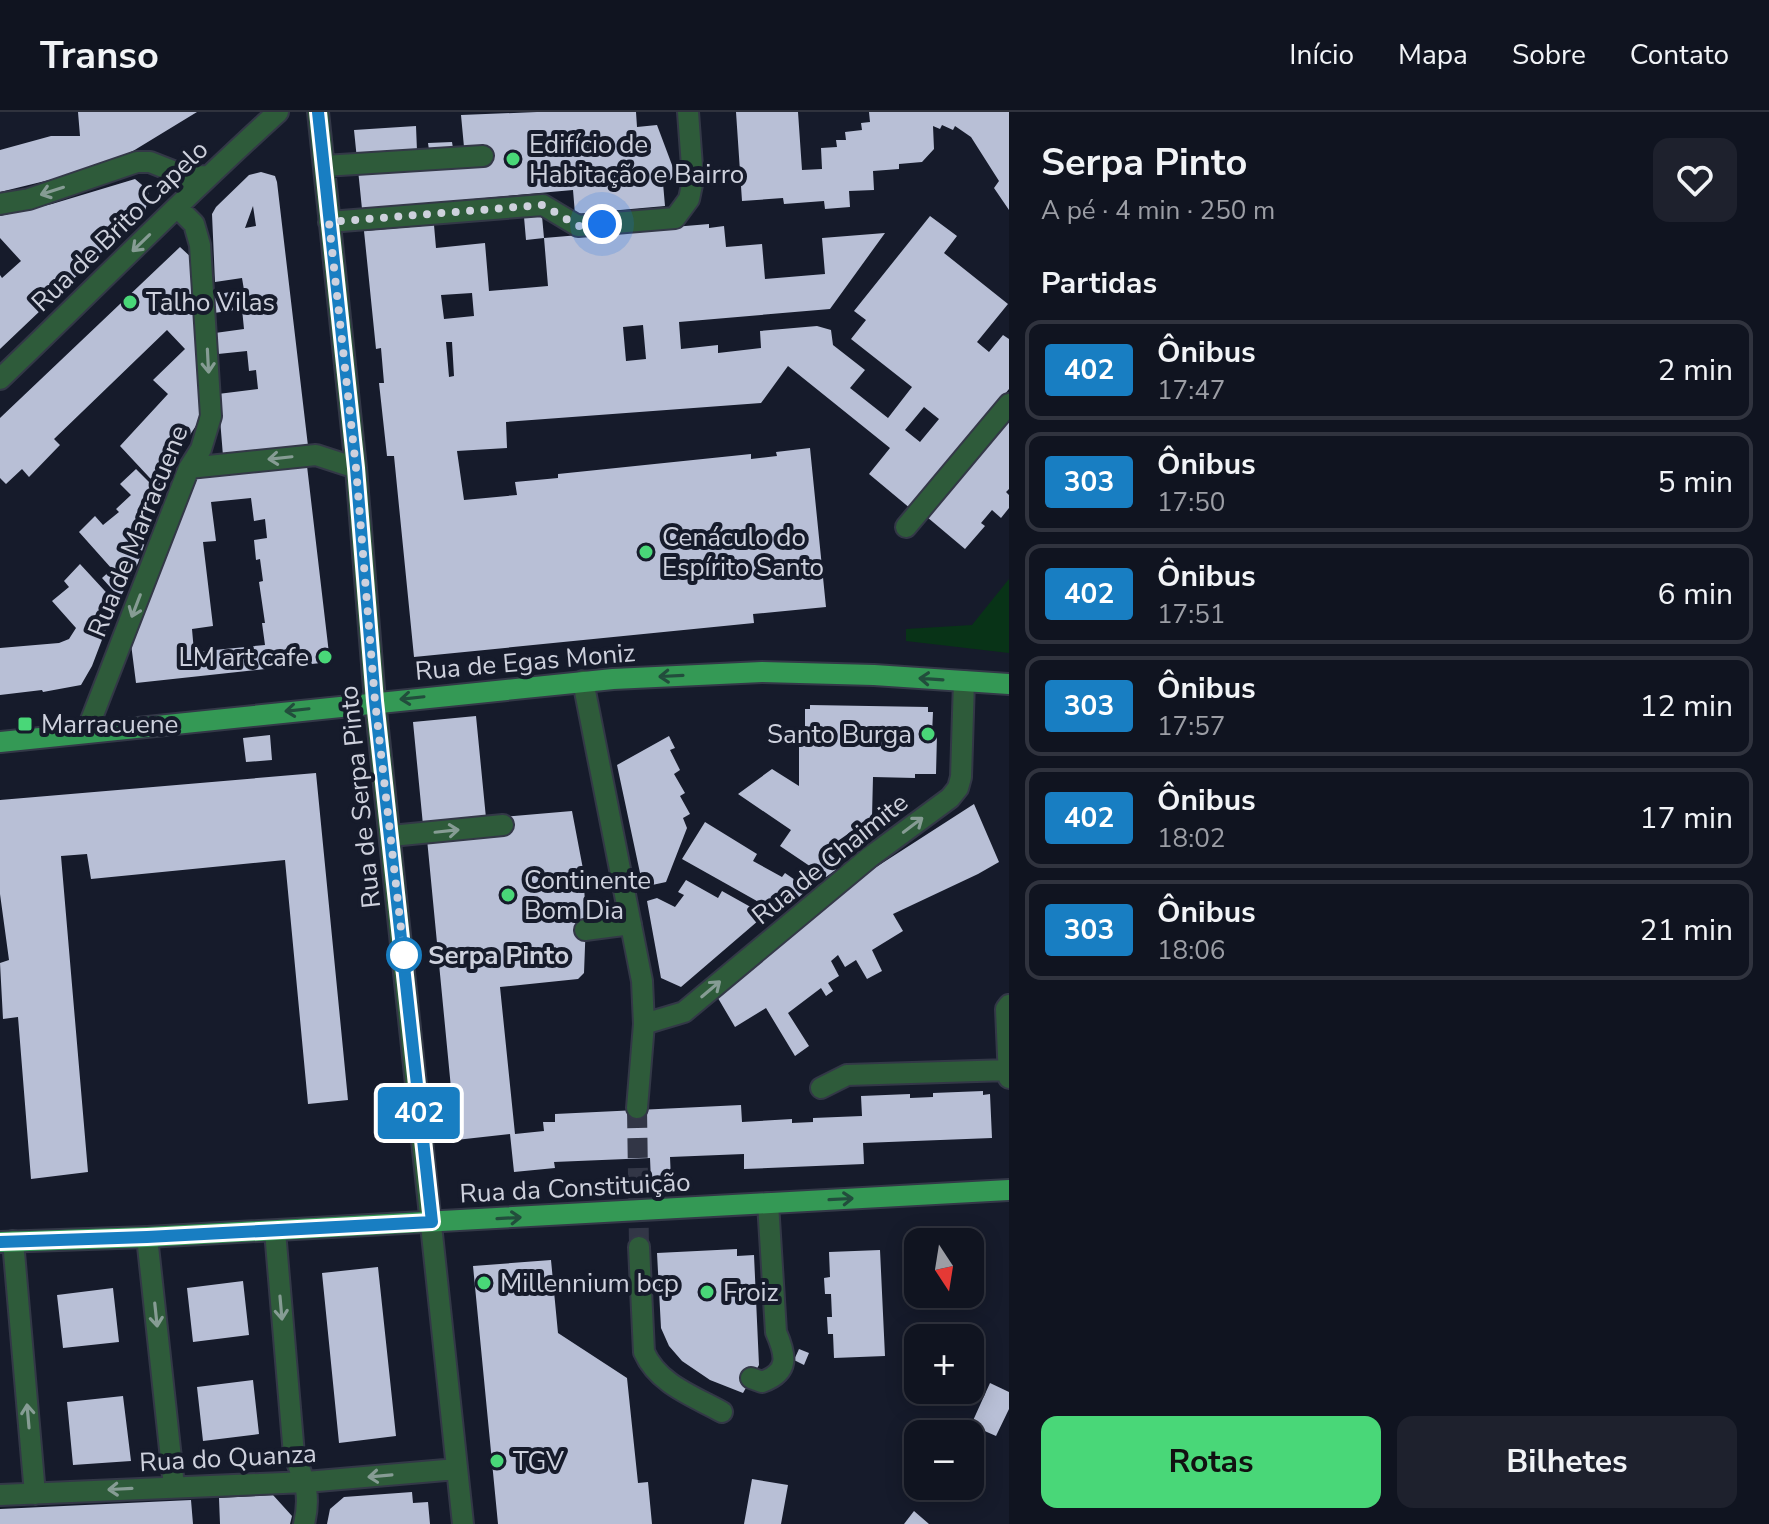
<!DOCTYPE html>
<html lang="pt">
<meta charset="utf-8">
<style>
:root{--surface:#101420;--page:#1e212d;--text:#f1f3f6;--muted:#9c9ea5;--line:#30333e;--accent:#49d778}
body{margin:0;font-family:"Nunito Sans",sans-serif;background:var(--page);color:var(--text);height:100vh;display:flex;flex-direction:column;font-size:30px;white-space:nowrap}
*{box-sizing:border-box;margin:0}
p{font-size:26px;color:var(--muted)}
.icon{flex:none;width:44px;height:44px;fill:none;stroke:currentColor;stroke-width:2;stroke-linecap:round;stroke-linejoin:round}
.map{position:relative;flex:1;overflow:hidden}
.details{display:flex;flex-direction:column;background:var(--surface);width:760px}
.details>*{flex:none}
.badge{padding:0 16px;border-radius:6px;font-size:28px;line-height:52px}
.needle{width:52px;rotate:168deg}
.fabs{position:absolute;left:904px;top:1116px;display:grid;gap:16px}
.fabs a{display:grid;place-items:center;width:80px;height:80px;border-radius:16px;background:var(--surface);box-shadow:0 4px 20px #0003,0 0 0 2px var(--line);font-size:40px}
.you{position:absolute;width:40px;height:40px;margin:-20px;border:6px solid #fff;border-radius:50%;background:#1a73e8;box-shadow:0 0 0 12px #1a73e833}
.map>.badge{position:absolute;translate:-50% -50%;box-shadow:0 0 0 4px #fff}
h2{padding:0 32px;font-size:30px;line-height:72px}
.round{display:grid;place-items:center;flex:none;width:84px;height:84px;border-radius:16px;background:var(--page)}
.headline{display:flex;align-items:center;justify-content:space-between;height:136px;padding:0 32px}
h1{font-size:38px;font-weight:700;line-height:60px}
.button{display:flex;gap:16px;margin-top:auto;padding:16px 32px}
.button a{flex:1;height:92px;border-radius:16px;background:var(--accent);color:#111;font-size:32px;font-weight:700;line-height:92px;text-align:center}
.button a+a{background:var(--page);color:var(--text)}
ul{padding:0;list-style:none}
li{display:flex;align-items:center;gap:24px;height:100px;margin:0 16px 12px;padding:0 16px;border:4px solid var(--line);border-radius:16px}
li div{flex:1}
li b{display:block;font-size:30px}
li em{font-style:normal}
li .badge{min-width:88px;font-weight:700;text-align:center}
header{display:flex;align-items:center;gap:48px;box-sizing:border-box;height:112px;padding:0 40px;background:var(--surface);border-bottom:2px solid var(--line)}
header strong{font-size:38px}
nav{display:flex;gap:44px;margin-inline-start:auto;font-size:28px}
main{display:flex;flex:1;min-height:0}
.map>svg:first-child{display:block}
.green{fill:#083317}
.building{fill:#b8bfd6;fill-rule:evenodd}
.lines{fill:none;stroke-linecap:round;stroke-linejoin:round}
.minor-tunnel{stroke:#323646;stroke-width:20;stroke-dasharray:20 10;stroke-linecap:butt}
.minor-casing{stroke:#333847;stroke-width:24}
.major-casing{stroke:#333847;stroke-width:24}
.minor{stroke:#2e5b3a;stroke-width:20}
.major{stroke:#349955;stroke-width:20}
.oneway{stroke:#869c94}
.oneway2{stroke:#224d3c}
.line-casing{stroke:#fff;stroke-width:18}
.line{stroke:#187ec2;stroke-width:12}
.walk{stroke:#ced1dd;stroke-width:8;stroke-dasharray:0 14.4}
.poi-dot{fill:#49d778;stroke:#161b2b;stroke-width:3}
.stop-dot{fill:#fff;stroke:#187ec2;stroke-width:4}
.labels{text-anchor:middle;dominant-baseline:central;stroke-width:8;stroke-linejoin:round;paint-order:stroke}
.poi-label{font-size:26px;fill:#ced1dd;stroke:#161b2b;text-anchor:start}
.street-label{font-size:26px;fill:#ced1dd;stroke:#161b2b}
.stop-label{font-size:26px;font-weight:bold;fill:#ced1dd;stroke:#161b2b;text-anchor:start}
</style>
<header>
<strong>Transo</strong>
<nav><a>Início</a><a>Mapa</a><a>Sobre</a><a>Contato</a></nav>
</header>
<main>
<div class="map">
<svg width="1009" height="1412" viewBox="0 0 1009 1412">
<rect width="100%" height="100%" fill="#161b2b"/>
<path class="green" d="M1009,467V541L906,529V517L972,513Z"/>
<path class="building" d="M78,0H197L133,39L109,50L82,60L0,80V38L51,24H80Z
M537,0H636L637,15L657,13L675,61L669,70L663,71L665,94L575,102L573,78L362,97L354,18L416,14L417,39L429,38L428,31L452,30L453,36L464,35L461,3Z
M736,0H798L802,58L822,57L821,36L837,35L836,28H846L845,20L862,18L861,11L870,10L869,0H1009V98L994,76L999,69L971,25L955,14L953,18L942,13L940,17L933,14L934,37L922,50L899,52V57L873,59L874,78L849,79L850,95L825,97L824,89L784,92L783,86L742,89Z
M261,60L275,64L277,70L308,334L223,344L218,282L258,277L256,258L249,259L247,239L218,242L215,221L244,217L242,197L214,201L211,183L244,178L242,166L215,170L212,102L216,95L249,63ZM253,94L256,114L245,116Z
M135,67L148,78L149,85L145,99L0,237V163L2,166L21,149L0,126V104L52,92Z
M542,104L544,126L526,128L524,105Z
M930,104L957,124L944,141L1008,192L977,230L989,240L1003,223L1009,227V277L911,397L869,362L890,336L788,254L761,291L506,310L507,336L457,339L464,388L517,383L515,370L558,366V362L751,342V347L777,344L776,340L810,336L826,495L753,502L754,511L414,545L394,344H387L379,271H384L381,236L376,237L364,119L434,113L436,136L485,131L489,179L548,174L544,126L709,112V116L724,114L726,135L762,132L765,167L825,162L822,126L885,121L830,197L679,210L681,237L718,233V241L761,236L760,219L817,214L831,218L833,233L865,258L850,276L888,306L912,275L851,227L866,208L854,199ZM472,181L474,204L444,207L441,183ZM643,213L646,247L626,249L623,215ZM446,230H452L454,264L449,265ZM924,295L939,307L920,330L905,318Z
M180,135L193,147L203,303L182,335L162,379L120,334L168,282L153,268L185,237L167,218L54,327L60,333L29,365L22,357L6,372L0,366V306Z
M1009,309V377L1006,380L1009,383V396L1001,406L992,398L981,411L985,414L965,437L927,405Z
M307,354L330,550L136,571L130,524L194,367ZM251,386L254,409L265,407L267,426L254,428L256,448L260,447L263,469L259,470L265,511H262L265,533L194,540L192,517L213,514L203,430L216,429L211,390Z
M136,357L161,382L138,451L120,486L102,466L112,457L79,420L95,404L103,413L119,400L116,397L131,383L120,372Z
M80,452L116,491L92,554L81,573L43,580L42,578L0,583V536L59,531L69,527L76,516L52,489L69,475L64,469Z
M810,593L928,595V600H933L932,622H937L936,662H915V666L873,665L872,705L825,738L842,753L826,765L780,734L791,718L738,682L772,657L799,674V619H805V597H810Z
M476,604L486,706L423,713L413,610Z
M270,623L272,648L246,650L243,626Z
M669,624L675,636L670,638L680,658L674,662L685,681L680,684L690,702L683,706L687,716L666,770L643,775L617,653Z
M316,661L348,988L308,992L285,748L91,767L87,742L61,744L88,1060L31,1067L18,905L3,907L0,851L9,848L0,782V688Z
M974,692L999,750L978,762L893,802L903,819L872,838L882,859L867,867L856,848L845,855L838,843L831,849L839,864L828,871L833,879L826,884L821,876L788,901L809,934L795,944L766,896L735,915L715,881L870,759Z
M572,699L583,757L586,808L584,861L578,867L500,875L515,1022L544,1019L543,1010H555V1002L741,993L742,1010L792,1007V1011L813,1010V1006L862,1004L861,984L910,982V986L933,985V981L983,979V983L990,982L992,1026L863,1031L864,1052L744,1057V1042L670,1045L671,1068L651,1069L650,1046L554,1050L555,1056L514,1060L510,1022L456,1028L427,727L502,705Z
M705,710L757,742L753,749L782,765L785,761L808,777L780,802L682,747Z
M686,768L718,786L722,779L765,803L681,875L661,866L647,789L657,786L675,795L684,783L678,780Z
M737,1137V1144L754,1143L759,1253L743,1281L710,1268L682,1249L669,1234L661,1216L657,1141Z
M880,1138L885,1244L834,1246L833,1222H828L827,1205H832L831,1182H825L824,1166L830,1165L829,1140Z
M551,1148L558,1221L627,1266L638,1371L648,1370L652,1412H498L473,1154Z
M378,1155L396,1324L339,1331L322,1161Z
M243,1169L249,1223L193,1230L187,1176Z
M113,1176L119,1230L63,1236L57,1183Z
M799,1237L809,1241L804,1253L794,1248Z
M253,1268L259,1322L203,1329L197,1275Z
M990,1271L1009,1280V1297L996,1324L971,1313Z
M123,1284L131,1349L73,1353L67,1290Z
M752,1367L788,1373L781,1412H744Z
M412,1380L413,1391L428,1390L430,1412H327L330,1397L344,1385Z
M273,1383L292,1404L290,1412H220L219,1386Z
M191,1388L193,1412H0V1397Z
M914,1399L929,1412H904Z"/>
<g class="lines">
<path class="minor-tunnel" d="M637,996L639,1135"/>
<g class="minor-casing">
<path id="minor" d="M318,0L356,356L375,589L463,1412
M324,54L483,44
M0,92L29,87L137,50H150L188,65L206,64
M329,110L543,93L578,114L675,106L689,87L693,68L688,0
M0,267C93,178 183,86 278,0
M189,356L316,343L356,356
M906,415L1009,292
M583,569L642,869L644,912L637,996
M86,621L189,356L201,337L211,304L200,133L194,112L177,95
M391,724L503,713
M585,818L631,812
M1009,893L1006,897L1009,966
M644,912L684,900L870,745L950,686L958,676L961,665L964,569
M821,976L847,963L1009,958
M275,1119L294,1343C305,1369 311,1383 304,1412
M147,1125L174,1374
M13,1129L35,1382
M639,1135L644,1240C658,1272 693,1284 722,1300
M751,1266L762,1270C790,1260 786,1243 776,1220L768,1091
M0,1383L306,1370L457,1357"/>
</g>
<g class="major-casing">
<path id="major" d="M0,630L613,567L762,560L874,563L1009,572
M0,1130L147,1125L1009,1078"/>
</g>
<use href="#minor" class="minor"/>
<use href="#major" class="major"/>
</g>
<defs><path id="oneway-shaft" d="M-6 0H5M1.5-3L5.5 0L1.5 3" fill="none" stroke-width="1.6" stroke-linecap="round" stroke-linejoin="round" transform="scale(2)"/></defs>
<g class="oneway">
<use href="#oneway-shaft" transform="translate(52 79) rotate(162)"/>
<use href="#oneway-shaft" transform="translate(141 131) rotate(136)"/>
<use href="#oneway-shaft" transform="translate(208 249) rotate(87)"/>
<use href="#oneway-shaft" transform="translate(280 346) rotate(174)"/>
<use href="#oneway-shaft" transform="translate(136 494) rotate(111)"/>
<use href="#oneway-shaft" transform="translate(913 713) rotate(-37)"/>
<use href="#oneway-shaft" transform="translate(447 719) rotate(-6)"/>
<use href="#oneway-shaft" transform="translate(711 877) rotate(-40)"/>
<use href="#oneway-shaft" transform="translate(281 1196) rotate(85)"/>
<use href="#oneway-shaft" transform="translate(156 1203) rotate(84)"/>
<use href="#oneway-shaft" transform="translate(28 1304) rotate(-95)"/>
<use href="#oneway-shaft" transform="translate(380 1364) rotate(175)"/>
<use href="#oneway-shaft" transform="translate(120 1377) rotate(177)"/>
</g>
<g class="oneway2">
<use href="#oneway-shaft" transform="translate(671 564) rotate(177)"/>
<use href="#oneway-shaft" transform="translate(931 567) rotate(-176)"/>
<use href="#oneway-shaft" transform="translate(412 586) rotate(174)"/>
<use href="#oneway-shaft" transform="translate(297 598) rotate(174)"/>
<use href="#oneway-shaft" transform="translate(841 1087) rotate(-3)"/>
<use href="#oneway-shaft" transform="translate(509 1106) rotate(-3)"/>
</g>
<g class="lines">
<g class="line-casing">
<path id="line" d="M0,1130L147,1125L432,1110L375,589L356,356L318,0"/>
</g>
<use href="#line" class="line"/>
<path class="walk" d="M404,843L375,589L356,356L329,110L543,93L578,114L602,112"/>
</g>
<g class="poi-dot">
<circle cx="513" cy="47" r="8"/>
<circle cx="130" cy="190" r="8"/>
<circle cx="646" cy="440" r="8"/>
<circle cx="325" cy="545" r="8"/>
<rect x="17" y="604" width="16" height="16" rx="4"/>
<circle cx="928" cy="622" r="8"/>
<circle cx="508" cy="783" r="8"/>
<circle cx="484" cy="1171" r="8"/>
<circle cx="707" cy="1180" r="8"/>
<circle cx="497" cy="1349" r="8"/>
</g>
<circle class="stop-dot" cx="404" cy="843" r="16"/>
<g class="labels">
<g class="poi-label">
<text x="529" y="32">Edifício de<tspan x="529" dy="30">Habitação e Bairro</tspan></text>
<text x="146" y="190">Talho Vilas</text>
<text x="662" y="425">Cenáculo do<tspan x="662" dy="30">Espírito Santo</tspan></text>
<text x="309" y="545" text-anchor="end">LM art cafe</text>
<text x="41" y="612">Marracuene</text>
<text x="912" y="622" text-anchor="end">Santo Burga</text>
<text x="524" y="768">Continente<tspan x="524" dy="30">Bom Dia</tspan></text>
<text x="500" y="1171">Millennium bcp</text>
<text x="723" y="1180">Froiz</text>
<text x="513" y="1349">TGV</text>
</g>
<g class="street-label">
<text transform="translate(120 114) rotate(-44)">Rua de Brito Capelo</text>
<text transform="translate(138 419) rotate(-68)">Rua de Marracuene</text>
<text transform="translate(525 550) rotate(-5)">Rua de Egas Moniz</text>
<text transform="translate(360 685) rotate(-96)">Rua de Serpa Pinto</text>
<text transform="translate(830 747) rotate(-39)">Rua de Chaimite</text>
<text transform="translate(575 1076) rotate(-3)">Rua da Constituição</text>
<text transform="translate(228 1346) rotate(-3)">Rua do Quanza</text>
</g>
<g class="stop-label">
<text x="428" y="843">Serpa Pinto</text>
</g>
</g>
</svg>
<div class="fabs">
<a><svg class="needle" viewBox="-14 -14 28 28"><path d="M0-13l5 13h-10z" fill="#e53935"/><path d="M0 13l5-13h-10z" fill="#9c9ea5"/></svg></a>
<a>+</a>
<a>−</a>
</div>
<div class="you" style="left:602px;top:112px"></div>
<b class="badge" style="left:419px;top:1001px;background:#187ec2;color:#fff">402</b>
</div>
<section class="details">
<div class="headline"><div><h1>Serpa Pinto</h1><p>A pé · 4 min · 250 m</p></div><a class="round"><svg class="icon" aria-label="heart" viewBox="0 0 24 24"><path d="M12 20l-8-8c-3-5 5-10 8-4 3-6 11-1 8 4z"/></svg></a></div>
<h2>Partidas</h2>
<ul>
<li><span class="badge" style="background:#187ec2;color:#fff">402</span><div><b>Ônibus</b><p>17:47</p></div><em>2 min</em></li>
<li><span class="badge" style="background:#187ec2;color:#fff">303</span><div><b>Ônibus</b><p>17:50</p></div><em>5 min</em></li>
<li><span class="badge" style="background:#187ec2;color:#fff">402</span><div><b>Ônibus</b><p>17:51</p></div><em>6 min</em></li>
<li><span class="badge" style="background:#187ec2;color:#fff">303</span><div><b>Ônibus</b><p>17:57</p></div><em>12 min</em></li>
<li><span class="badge" style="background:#187ec2;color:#fff">402</span><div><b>Ônibus</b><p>18:02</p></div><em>17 min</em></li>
<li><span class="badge" style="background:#187ec2;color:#fff">303</span><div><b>Ônibus</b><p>18:06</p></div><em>21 min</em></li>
</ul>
<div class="button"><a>Rotas</a><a>Bilhetes</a></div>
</section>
</main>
